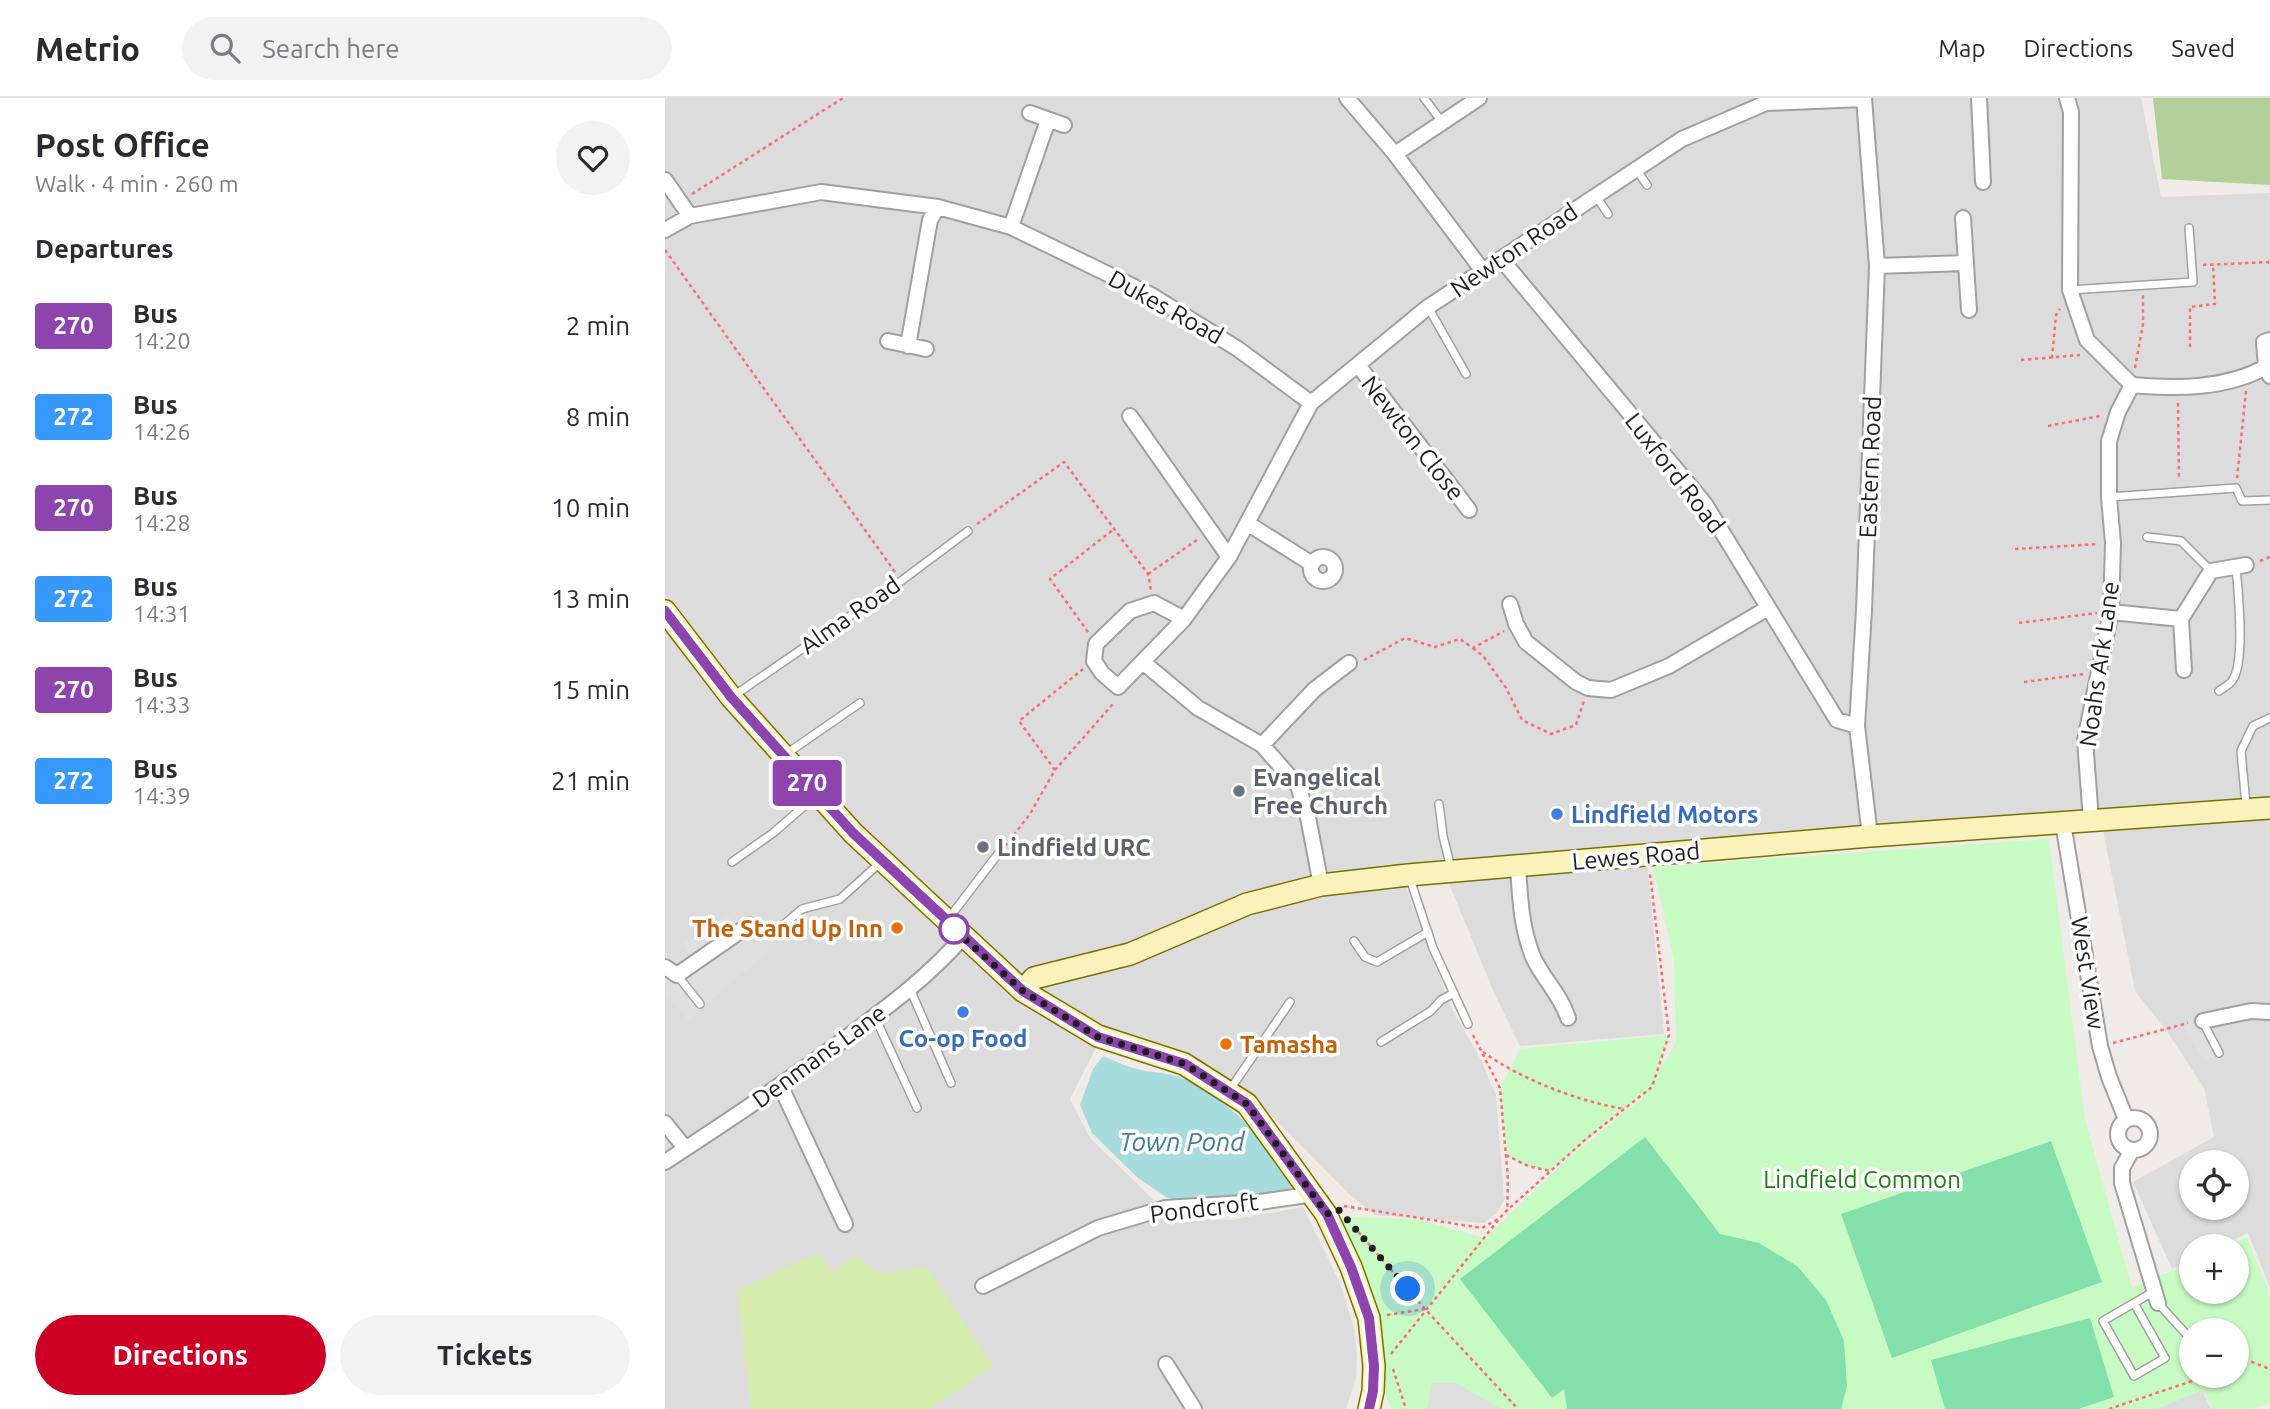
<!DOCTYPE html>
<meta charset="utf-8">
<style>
:root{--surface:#fff;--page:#f2f2f3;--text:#2b2b33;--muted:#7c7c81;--line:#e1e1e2;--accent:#cf0026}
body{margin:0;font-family:Ubuntu,sans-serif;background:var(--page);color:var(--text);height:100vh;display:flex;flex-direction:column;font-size:26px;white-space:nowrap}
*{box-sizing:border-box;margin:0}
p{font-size:23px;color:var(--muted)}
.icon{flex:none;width:38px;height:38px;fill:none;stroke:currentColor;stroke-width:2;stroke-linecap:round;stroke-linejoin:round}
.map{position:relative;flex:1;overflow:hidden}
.sheet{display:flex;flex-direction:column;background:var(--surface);width:665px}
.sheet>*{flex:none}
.badge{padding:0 14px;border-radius:5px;font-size:24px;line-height:46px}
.fabs{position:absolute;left:1514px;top:1052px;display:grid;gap:14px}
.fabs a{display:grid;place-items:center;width:70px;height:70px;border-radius:50%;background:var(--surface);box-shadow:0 2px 5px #0004;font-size:35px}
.you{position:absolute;width:35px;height:35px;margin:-18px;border:5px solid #fff;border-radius:50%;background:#1a73e8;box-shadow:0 0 0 10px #1a73e833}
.map>.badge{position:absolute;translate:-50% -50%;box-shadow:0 0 0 4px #fff}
h2{padding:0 35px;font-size:26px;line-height:63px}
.round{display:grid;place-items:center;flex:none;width:74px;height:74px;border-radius:37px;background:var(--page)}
.summary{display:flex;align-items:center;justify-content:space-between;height:119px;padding:0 35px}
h1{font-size:33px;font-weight:700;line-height:52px}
.primary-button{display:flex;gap:14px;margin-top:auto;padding:14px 35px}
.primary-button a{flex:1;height:80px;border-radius:42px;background:var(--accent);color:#fff;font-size:28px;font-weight:700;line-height:80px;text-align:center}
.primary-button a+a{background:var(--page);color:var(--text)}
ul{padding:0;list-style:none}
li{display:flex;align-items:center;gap:21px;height:91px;padding:0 35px}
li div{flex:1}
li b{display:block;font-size:26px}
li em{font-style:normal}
li .badge{min-width:77px;font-weight:700;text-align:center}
header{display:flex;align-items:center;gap:42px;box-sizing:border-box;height:98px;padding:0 35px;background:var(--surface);border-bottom:2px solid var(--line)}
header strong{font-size:33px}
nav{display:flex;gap:38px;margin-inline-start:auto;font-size:24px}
.search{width:490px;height:63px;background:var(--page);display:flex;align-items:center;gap:18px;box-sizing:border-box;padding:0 24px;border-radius:38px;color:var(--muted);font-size:26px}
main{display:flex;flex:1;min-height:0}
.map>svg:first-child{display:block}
.residential{fill:#dddcdc;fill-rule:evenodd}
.grass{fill:#d6eaab}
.forest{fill:#b4d09a}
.park{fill:#c8fac3;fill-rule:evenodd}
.pitch{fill:#83e0ab}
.parking{fill:#dfdfdf}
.water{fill:#a6dcde}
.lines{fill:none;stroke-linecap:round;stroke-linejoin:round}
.service-casing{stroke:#a0a0a0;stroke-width:10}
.minor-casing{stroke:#a0a0a0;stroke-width:18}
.secondary-casing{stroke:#797004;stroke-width:24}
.path{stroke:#fb6c77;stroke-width:2.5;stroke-dasharray:3.5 3.5;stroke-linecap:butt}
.service{stroke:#fff;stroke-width:7}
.minor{stroke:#fff;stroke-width:14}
.secondary{stroke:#faf2ba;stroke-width:21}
.line-casing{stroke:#fff;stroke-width:16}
.line{stroke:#8e44ad;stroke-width:10}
.walk{stroke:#1f1f1f;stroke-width:7;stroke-dasharray:0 12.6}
.worship-dot{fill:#6b7280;stroke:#fff;stroke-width:2.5}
.shop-dot{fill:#3f7fe0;stroke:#fff;stroke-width:2.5}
.food-dot{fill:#e8710a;stroke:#fff;stroke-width:2.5}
.stop-dot{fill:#fff;stroke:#8e44ad;stroke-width:3.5}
.labels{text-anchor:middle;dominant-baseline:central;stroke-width:7;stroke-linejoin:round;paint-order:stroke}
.street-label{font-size:24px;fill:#1f1f1f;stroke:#fff}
.worship-label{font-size:24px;font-weight:bold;fill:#5b616d;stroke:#fff;text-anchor:start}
.shop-label{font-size:24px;font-weight:bold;fill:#366cbe;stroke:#fff;text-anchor:start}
.food-label{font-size:24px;font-weight:bold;fill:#c56008;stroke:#fff;text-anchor:end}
.park-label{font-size:24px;fill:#16800b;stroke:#fff}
.water-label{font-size:26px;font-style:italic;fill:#417d98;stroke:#fff}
</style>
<header>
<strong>Metrio</strong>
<div class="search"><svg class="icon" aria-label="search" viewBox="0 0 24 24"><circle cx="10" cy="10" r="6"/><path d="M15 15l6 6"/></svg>Search here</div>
<nav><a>Map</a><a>Directions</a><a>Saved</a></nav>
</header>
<main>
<section class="sheet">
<div class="summary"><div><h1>Post Office</h1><p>Walk · 4 min · 260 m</p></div><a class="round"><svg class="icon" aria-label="heart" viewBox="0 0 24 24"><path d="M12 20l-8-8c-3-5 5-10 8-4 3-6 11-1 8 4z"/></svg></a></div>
<h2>Departures</h2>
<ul>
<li><span class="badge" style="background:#8e44ad;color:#fff">270</span><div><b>Bus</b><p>14:20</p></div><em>2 min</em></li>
<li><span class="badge" style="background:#3799fb;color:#fff">272</span><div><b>Bus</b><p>14:26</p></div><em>8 min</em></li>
<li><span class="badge" style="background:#8e44ad;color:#fff">270</span><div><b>Bus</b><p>14:28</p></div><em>10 min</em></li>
<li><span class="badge" style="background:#3799fb;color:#fff">272</span><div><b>Bus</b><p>14:31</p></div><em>13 min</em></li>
<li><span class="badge" style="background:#8e44ad;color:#fff">270</span><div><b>Bus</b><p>14:33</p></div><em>15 min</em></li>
<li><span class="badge" style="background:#3799fb;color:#fff">272</span><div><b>Bus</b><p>14:39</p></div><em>21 min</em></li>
</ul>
<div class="primary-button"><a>Directions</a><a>Tickets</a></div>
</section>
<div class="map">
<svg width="1605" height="1311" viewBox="0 0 1605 1311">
<rect width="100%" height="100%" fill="#f0ebe6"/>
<path class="residential" d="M0,0H1476L1496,99L1605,95V1190L1583,1135L1556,1148H1526V1162L1507,1171L1468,1084L1549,1039L1539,990L1501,932L1470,893L1434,713L981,755L999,936L855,948L830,897L778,771L735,774L787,911L815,960L831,997L839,1102L832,1115L819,1125L711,1117L685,1097L599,1010L564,980L525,956L440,932L405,1001L425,1040L508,1121L566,1122L638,1109L675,1185L689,1230L692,1256L691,1281L681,1311H0ZM1526,1064H1572V1110H1526Z
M1536,1290L1546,1311H1475Z"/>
<path class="grass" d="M153,1155L167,1174L191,1158L214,1176L262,1169L328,1268L264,1311H86L72,1193Z"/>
<path class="forest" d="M1488,0H1605V87L1497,81Z"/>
<path class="park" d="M1384,741L1420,1022L1467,1190L1526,1165V1194H1572V1148H1563L1582,1139L1605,1197V1304L1589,1311H1548L1538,1292L1492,1311H727L721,1298L712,1213L704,1186L675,1122L681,1119L751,1121L820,1140L897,1066L976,1001L979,995L886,1073L863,1068L841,1057L835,990L855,951L1004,937L993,974L1011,945L1009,862L988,769ZM1526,1232H1572V1278H1526Z"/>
<path class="pitch" d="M980,1039L1055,1136L1094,1145L1132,1168L1161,1202L1179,1243L1182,1288L1176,1311H902L899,1291L887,1300L795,1181Z
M1386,1043L1437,1184L1227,1260L1176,1116Z
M1425,1220L1449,1299L1413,1311H1280L1266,1262Z"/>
<path class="parking" d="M70,812L77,823L85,819L105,852L23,922L0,896V881L24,856L18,846Z
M1538,923L1554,955L1540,964L1516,925Z
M767,1285H791L836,1311H762Z"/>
<path class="water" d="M438,958C448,962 458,967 468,970C482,974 497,974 511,978C554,992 614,1050 629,1093L620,1100L518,1104L501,1099L473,1080L427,1035L415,1007L428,971Z"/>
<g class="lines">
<g class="service-casing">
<path id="service" d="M759,0L777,24
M971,71L982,87
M931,98L943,116
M1405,192L1528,184L1524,130
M763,209L801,276
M1444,399L1571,390L1577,403L1605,402
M1482,439L1516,443L1546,473
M1554,593C1558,590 1564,587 1567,583C1581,565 1573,492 1571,469
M67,599L236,483L303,433
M121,656L195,605
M774,706L778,738L786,770
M1581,707L1576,653L1588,628L1605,620
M67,764L108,735L152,697
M745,781L768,850L803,926
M284,820L333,756
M109,835L137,811L175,801L217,763
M689,843L700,859L712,864L763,834
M12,877L35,906
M245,891L286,985
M210,919L252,1010
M1538,924L1554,955
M716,944L766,913L776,902L789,895
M564,993L625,904
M1469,1205L1500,1260L1469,1278L1438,1223L1488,1194
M1493,1205L1521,1236L1526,1238"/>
</g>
<g class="minor-casing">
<path id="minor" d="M682,0L730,56L818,173
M1199,0L1212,168L1199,512L1192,628L1205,738
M1314,0L1318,84
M1402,0L1406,14L1405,192L1422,242L1467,287L1453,314L1444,343V399L1448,445L1446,514L1420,642L1426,722
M365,15L399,27
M730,56L814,0
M0,82L25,118
M1298,120L1304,212
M346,129L383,22
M0,132L25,118L156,94L273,109L346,129L486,197L573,251L646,305
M837,162L1040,406L1172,622L1192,628
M1212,168L1301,165
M1605,242L1599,244L1601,269L1605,278
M223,243L261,251
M243,248L265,122L273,109
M693,267L804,412
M1467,287C1512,291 1561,291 1601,269
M465,318L564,459
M582,425L647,466
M646 471a12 12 0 1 1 24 0a12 12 0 1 1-24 0Z
M845,506L851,526L861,544L911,584L923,590L946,592L1004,568L1103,510
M1446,514L1516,521
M519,521L489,505L465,513L431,546L429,563L437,575L453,589L519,521L564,459L646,305L763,209L1017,41L1101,5L1199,1
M479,565L533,610L597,647L633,688L643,719L656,787
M1519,572L1516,521L1546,473L1581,467
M597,647L650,591L684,565
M1398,725L1435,948L1444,979L1461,1021
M853,768C855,800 856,829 868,859C878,881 896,897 903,920
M0,869L12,877L84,827
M1538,923L1586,913L1605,914
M116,989L180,1126
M1453 1036a16 16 0 1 1 32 0a16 16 0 1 1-32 0Z
M0,1025L20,1050
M1467,1052L1457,1070V1085L1493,1205
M0,1064C63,1023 125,982 185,937C225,907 265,877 298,839
M318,1188L433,1130L500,1110L595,1104L649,1096
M501,1266L529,1311"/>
</g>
<g class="secondary-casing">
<path id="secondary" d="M0,513L66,599L188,735L358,893L433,938L519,966L582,1006L661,1116L686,1169L704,1220L709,1268L708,1293L704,1311
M358,893L369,880L465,856L582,806L656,787L743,777L1205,738L1605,710"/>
</g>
<path class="path" d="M27,96L178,0
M0,152L230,474
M1538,167L1605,164
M1525,249V209L1550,206L1548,166
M1387,260L1391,217L1395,211
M1356,262L1415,257
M1470,270L1478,226V197
M1513,305L1514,382
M1383,328L1435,318
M1572,380L1581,293
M312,426L399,364L483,476L486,492
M1350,451L1434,446
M1595,463L1605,459
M483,476L532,442
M1354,525L1432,515
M423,534L385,481L449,431
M808,550L819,559L841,590L857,622L886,636L911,627L919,603
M699,562L740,540L770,549L795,541L808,550L839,533
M1359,584L1419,576
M390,672L354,623L418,571
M340,748L365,716L390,672L447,607L449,603
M808,937L835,990L843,1081L842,1113
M1448,945L1523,925
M818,954C857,982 913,1003 959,1011
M841,1057L863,1068L886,1073
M679,1108L817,1130L833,1121
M689,1129L760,1211L853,1311
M722,1217L760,1211
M1572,1249L1582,1262L1605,1271
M726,1256L839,1115L921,1041L987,989L1004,937L985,776
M1572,1266L1581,1262
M728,1271L741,1311
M1444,1311L1542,1278"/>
<use href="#service" class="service"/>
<use href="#minor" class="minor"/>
<use href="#secondary" class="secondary"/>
</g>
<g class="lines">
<g class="line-casing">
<path id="line" d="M0,513L66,599L188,735L358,893L433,939L520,966L582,1006L662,1116L686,1169L704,1220L709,1268L708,1293L704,1311"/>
</g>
<use href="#line" class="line"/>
<path class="walk" d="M289,831L281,824L358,893L433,939L520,966L582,1006L662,1116L673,1111L743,1191"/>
</g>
<g class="worship-dot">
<circle cx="574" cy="693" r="7"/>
<circle cx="318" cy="749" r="7"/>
</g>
<g class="shop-dot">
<circle cx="892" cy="716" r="7"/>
<circle cx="298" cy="914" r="7"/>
</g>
<g class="food-dot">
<circle cx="232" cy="830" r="7"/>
<circle cx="561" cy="946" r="7"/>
</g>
<circle class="stop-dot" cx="289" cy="831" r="14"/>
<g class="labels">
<g class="street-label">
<text transform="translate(849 152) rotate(-34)">Newton Road</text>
<text transform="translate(501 209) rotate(29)">Dukes Road</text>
<text transform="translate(748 340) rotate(52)">Newton Close</text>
<text transform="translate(1205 369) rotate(-88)">Eastern Road</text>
<text transform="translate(1010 375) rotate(52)">Luxford Road</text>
<text transform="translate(185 517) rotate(-35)">Alma Road</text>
<text transform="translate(1434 566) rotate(-82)">Noahs Ark Lane</text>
<text transform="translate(971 758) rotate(-5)">Lewes Road</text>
<text transform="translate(1423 875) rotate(81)">West View</text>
<text transform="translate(154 958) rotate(-36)">Denmans Lane</text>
<text transform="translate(539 1110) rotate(-7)">Pondcroft</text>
</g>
<g class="worship-label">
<text x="588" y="679">Evangelical<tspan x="588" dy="28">Free Church</tspan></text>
<text x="332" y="749">Lindfield URC</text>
</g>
<g class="shop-label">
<text x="906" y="716">Lindfield Motors</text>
<text x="298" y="940" text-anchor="middle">Co-op Food</text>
</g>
<g class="food-label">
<text x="218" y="830">The Stand Up Inn</text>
<text x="575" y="946" text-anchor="start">Tamasha</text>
</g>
<g class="park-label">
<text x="1197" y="1081">Lindfield Common</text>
</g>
<g class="water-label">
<text x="517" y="1043">Town Pond</text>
</g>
</g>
</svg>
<div class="fabs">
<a><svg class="icon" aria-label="locate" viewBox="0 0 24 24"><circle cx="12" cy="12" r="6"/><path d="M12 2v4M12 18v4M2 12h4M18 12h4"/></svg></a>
<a>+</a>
<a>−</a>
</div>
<div class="you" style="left:743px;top:1191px"></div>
<b class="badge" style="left:142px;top:685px;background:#8e44ad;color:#fff">270</b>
</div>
</main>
